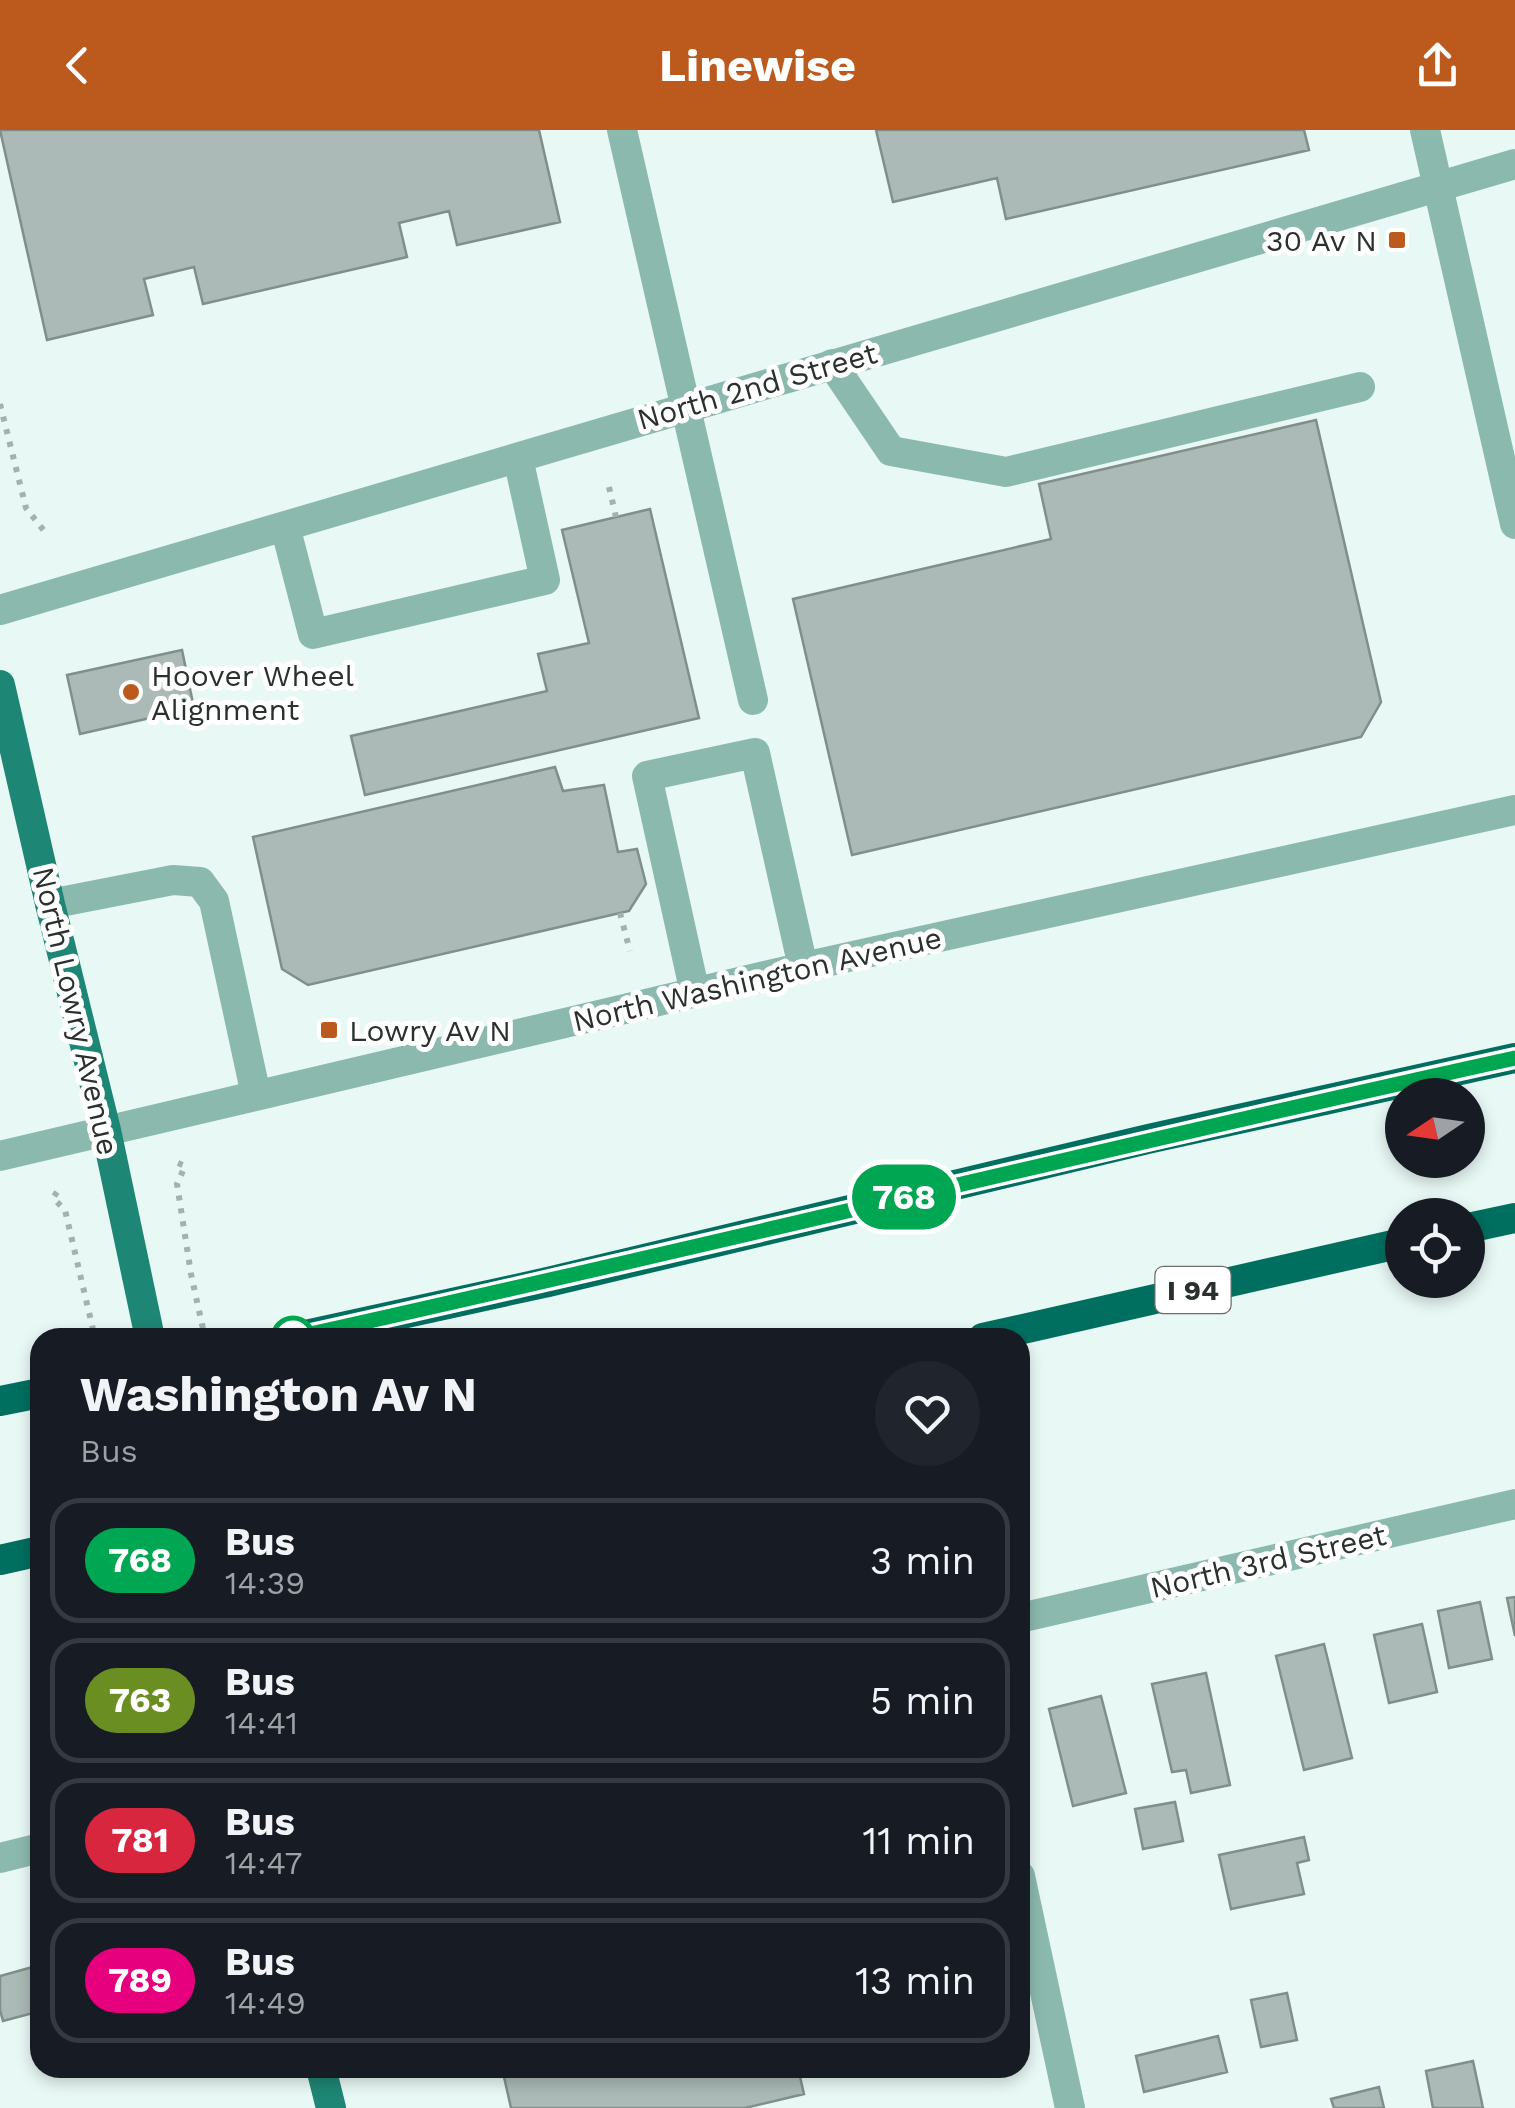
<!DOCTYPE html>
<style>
:root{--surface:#171b24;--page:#20242c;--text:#f1f3f6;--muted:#9ea1a6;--line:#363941;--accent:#bb5a1c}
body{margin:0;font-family:"Work Sans",sans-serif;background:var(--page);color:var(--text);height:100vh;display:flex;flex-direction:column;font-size:38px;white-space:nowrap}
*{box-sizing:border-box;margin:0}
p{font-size:32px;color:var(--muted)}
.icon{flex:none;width:55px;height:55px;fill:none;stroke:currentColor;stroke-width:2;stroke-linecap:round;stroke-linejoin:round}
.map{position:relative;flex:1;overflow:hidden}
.side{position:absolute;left:30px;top:1198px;width:1000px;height:750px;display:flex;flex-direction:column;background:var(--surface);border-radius:30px;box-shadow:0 5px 15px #0003}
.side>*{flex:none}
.badge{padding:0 20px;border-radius:32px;font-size:35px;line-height:65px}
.needle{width:65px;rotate:257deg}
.fabs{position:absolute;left:1385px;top:948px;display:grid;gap:20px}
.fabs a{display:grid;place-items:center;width:100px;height:100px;border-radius:50%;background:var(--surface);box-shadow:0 5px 15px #0003;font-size:50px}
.map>.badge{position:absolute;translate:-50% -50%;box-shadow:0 0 0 5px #fff}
.round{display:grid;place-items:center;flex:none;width:105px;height:105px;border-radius:52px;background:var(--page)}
.headline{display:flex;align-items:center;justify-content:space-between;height:170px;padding:0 50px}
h1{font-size:48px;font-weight:700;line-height:75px}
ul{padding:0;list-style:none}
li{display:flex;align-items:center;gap:30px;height:125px;margin:0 20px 15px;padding:0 30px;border:5px solid var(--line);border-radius:30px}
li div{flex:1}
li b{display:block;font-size:38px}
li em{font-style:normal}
li .badge{min-width:110px;font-weight:700;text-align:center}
header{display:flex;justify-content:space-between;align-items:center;height:130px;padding:0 50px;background:var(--accent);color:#fff;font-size:45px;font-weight:700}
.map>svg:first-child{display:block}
.building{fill:#abbab6;stroke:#818f8b;stroke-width:2.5}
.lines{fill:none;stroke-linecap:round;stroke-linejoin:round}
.path{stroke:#a4b1ad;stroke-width:6;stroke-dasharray:5 8;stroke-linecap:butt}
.minor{stroke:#8cb9ae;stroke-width:30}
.major{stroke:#1e8674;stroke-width:30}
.highway{stroke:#016f5f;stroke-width:30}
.line-casing{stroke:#fff;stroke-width:22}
.line{stroke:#00a651;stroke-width:15}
.poi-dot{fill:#bb5a1c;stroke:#fff;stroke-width:4}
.stop-dot{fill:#fff;stroke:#00a651;stroke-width:5}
.labels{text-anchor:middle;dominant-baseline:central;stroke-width:10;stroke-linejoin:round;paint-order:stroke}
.shield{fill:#fff;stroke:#6a6e6d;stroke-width:2.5}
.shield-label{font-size:28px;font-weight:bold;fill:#2a302e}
.poi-label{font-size:30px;fill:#2a302e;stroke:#fff;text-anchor:start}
.street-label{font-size:30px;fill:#2a302e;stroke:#fff}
</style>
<header><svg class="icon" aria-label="back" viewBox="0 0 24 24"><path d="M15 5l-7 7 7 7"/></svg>Linewise<svg class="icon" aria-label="share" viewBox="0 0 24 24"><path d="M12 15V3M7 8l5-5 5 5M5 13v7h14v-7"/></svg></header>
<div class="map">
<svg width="1515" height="1978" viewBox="0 0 1515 1978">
<rect width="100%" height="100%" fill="#e8f8f4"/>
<path class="building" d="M0,0H539L560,92L457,115L449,81L399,93L407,127L203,174L194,137L144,149L153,185L47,210Z
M876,0H1304L1309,20L1006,89L997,48L893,72Z
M1316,290L1381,572L1361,607L852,725L793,469L1051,409L1039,354Z
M650,379L699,588L365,665L351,606L547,561L538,524L589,513L562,400Z
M182,520L194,578L80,604L67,545Z
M555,637L563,661L604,655L618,722L637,719L646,754L629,781L308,855L282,839L253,707Z
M1515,1467V1506L1507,1468Z
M1480,1472L1492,1529L1449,1538L1438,1481Z
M1422,1494L1437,1562L1389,1573L1374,1505Z
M1324,1514L1352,1628L1304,1640L1276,1526Z
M1206,1543L1230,1655L1191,1663L1186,1640L1172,1642L1152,1554Z
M1101,1566L1126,1663L1073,1676L1049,1579Z
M1175,1672L1183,1711L1143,1719L1135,1679Z
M1304,1707L1309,1730L1297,1733L1304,1764L1231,1779L1219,1725Z
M40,1835V1905H39L33,1883L3,1891L0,1880V1846Z
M1287,1863L1297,1910L1261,1917L1251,1870Z
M1218,1906L1227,1942L1144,1962L1136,1926Z
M1473,1931L1483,1978H1433L1426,1941Z
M502,1938H798L804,1964L745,1978H511Z
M1379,1957L1384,1978H1334L1331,1969Z"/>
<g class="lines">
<path class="path" d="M0,274L26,378L45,402
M609,357L616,387
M620,783L630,821
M178,1033L185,1036L177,1054L191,1144L205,1208
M57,1062L53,1068L65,1080L95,1208"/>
<path class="minor" d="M622,0L753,570
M1425,0L1515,394
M832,234L891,321L1006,342L1360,257
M285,396L313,504L545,450L518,328
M0,480L1515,34
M50,774L173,750L200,752L214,771L256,965
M695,863L647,646L755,623L803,837
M0,1026L803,837L1515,680
M1020,1488L1515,1374
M0,1728L40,1718
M1020,1746L1070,1978"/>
<path class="major" d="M0,555L50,774L106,1000L150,1208
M321,1938L331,1978"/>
<path class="highway" d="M1468,1098L1515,1088
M292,1208L548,1152L1148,1009L1515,928
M983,1208L1402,1113
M0,1271L40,1263
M0,1430L40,1421"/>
</g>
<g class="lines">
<g class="line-casing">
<path id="line" d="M293,1208C701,1118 1107,1017 1515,928"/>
</g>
<use href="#line" class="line"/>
</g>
<g class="poi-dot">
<rect x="1387" y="100" width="20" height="20" rx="5"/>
<circle cx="131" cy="562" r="10"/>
<rect x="319" y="890" width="20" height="20" rx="5"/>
</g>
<circle class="stop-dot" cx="293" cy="1208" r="20"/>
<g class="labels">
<rect class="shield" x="1155.5" y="1137" width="75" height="46" rx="8"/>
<g class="shield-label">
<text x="1193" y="1160">I 94</text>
</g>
<g class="poi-label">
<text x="1377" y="110" text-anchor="end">30 Av N</text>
<text x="151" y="545">Hoover Wheel<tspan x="151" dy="34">Alignment</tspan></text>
<text x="349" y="900">Lowry Av N</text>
</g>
<g class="street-label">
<text transform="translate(757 256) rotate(-16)">North 2nd Street</text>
<text transform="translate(757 849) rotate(-13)">North Washington Avenue</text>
<text transform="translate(76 881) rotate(77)">North Lowry Avenue</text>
<text transform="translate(1268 1431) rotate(-13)">North 3rd Street</text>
</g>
</g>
</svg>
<div class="fabs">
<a><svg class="needle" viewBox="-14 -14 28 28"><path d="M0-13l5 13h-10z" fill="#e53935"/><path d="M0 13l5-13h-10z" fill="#9ea1a6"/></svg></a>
<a><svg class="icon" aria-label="locate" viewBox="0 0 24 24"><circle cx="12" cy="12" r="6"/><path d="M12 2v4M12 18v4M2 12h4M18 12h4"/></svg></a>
</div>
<b class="badge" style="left:904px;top:1067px;background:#00a651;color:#fff">768</b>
<section class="side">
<div class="headline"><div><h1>Washington Av N</h1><p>Bus</p></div><a class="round"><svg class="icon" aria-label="heart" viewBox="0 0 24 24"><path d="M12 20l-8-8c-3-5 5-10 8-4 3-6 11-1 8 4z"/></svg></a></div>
<ul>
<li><span class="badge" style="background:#00a651;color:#fff">768</span><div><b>Bus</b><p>14:39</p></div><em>3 min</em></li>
<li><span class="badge" style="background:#6b8e23;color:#fff">763</span><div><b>Bus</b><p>14:41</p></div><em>5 min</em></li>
<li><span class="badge" style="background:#d7263d;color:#fff">781</span><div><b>Bus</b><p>14:47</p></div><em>11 min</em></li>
<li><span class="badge" style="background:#e6007e;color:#fff">789</span><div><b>Bus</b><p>14:49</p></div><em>13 min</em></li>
</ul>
</section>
</div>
